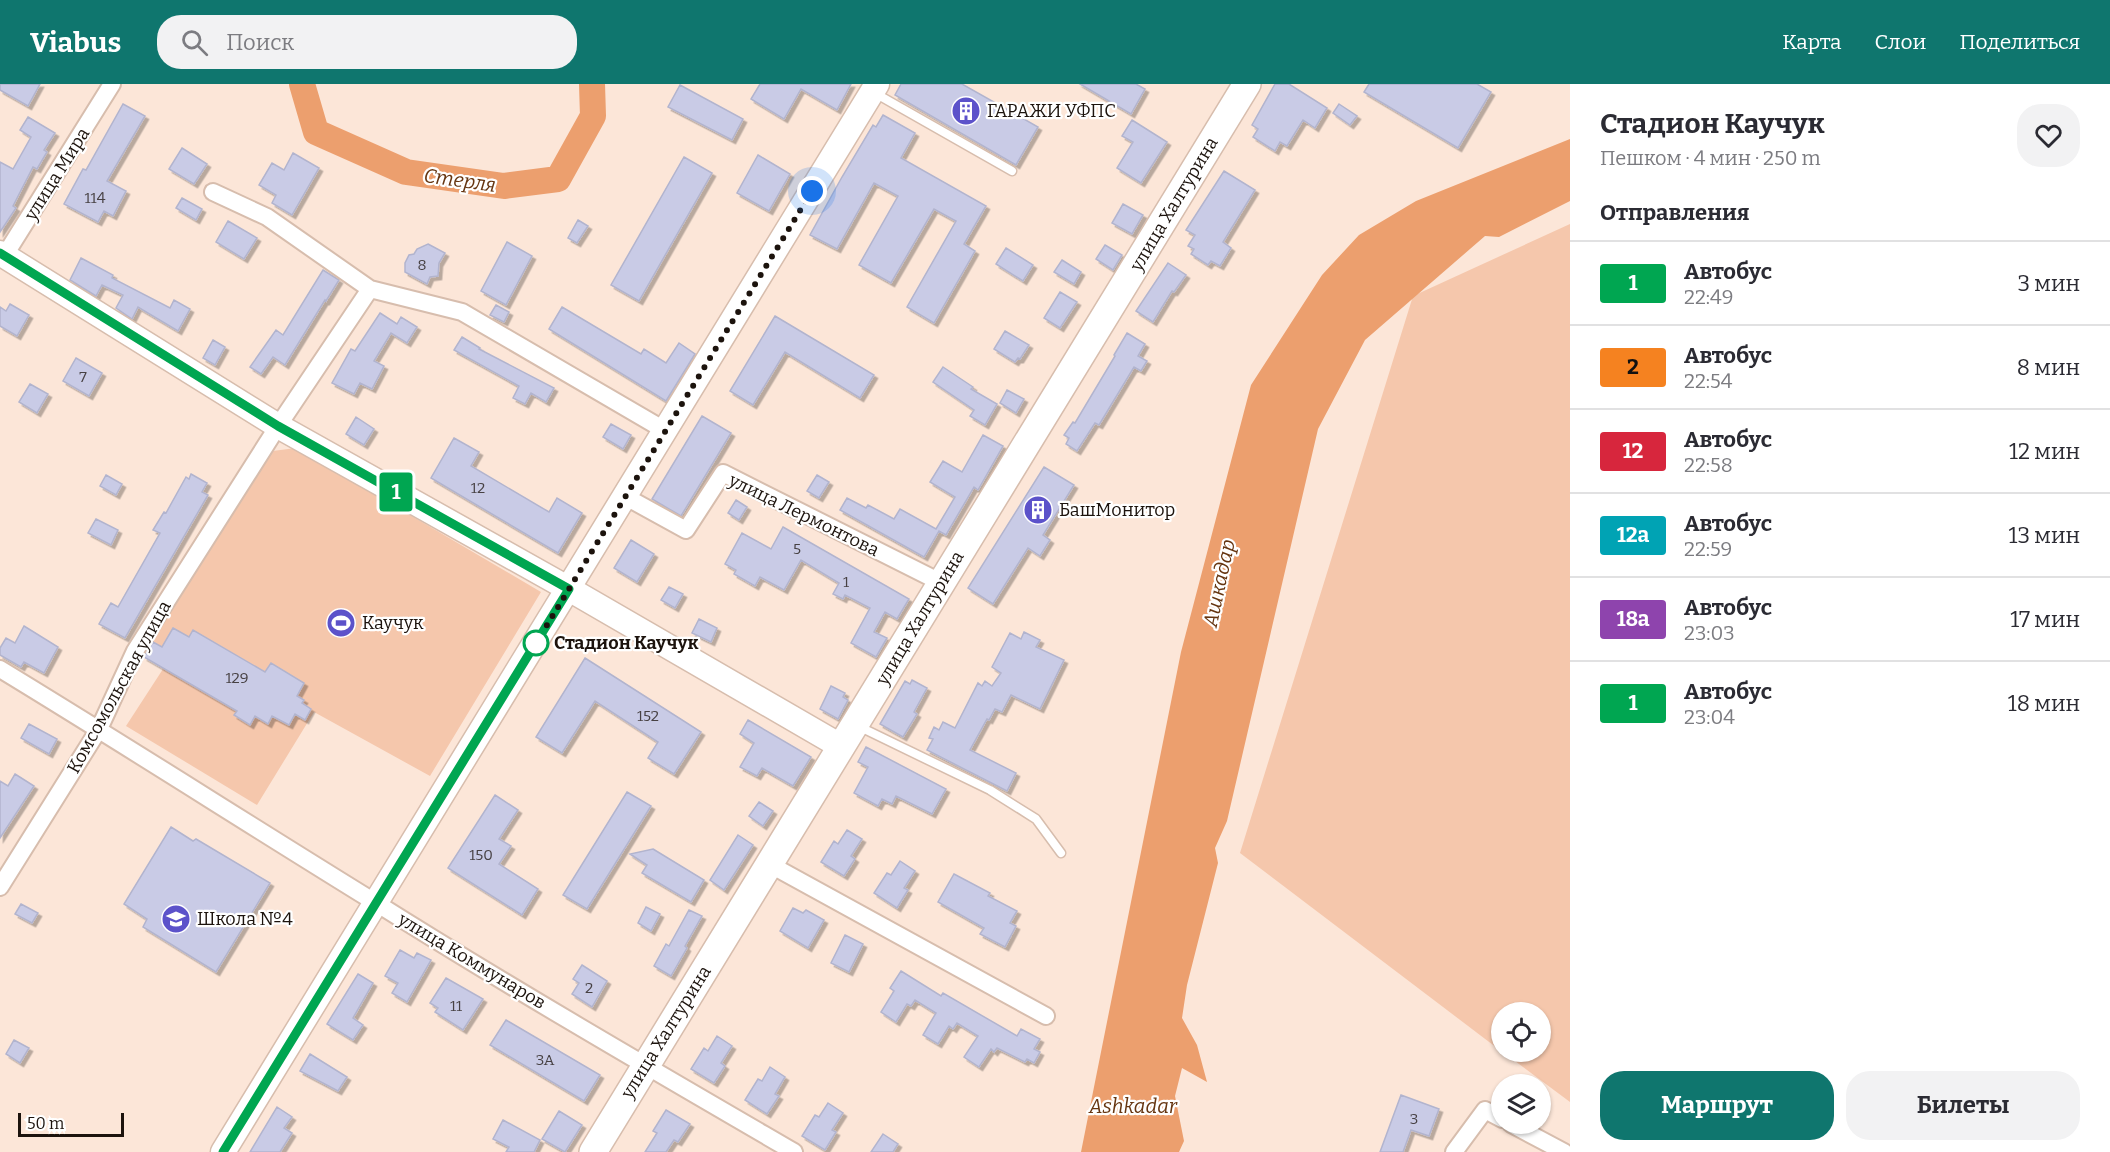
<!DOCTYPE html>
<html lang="ru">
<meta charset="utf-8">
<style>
:root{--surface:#fff;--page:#f2f2f3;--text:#2b2b33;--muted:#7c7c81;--line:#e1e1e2;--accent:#0f766e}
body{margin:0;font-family:Bitter,serif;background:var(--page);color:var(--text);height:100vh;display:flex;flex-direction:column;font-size:22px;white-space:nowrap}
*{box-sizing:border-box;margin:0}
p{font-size:20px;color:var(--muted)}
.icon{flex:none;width:33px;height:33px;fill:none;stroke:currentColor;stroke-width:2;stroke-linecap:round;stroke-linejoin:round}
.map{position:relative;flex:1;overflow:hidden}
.sheet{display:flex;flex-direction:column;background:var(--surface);width:540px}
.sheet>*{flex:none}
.badge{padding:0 12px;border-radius:4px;font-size:21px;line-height:39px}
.buttons{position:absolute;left:1491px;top:918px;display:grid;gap:12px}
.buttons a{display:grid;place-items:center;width:60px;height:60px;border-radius:50%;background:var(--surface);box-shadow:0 2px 4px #0004;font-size:30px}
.scale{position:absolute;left:18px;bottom:15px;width:106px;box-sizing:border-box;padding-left:6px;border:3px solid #1c130d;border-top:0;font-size:16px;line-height:21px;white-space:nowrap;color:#1c130d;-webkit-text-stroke:4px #fff;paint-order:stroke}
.you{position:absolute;width:30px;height:30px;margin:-15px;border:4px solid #fff;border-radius:50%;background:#1a73e8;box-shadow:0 0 0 9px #1a73e833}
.map>.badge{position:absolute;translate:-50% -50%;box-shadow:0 0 0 3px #fff}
h2{padding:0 30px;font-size:22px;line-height:54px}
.round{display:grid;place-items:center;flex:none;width:63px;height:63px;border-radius:24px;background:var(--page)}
.headline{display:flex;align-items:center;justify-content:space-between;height:102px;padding:0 30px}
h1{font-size:28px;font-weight:700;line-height:45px}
.cta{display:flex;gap:12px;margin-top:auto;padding:12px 30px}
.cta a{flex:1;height:69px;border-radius:24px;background:var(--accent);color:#fff;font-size:24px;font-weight:700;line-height:69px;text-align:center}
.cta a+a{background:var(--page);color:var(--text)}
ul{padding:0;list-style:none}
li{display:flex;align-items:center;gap:18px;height:84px;padding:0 30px;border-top:2px solid var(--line)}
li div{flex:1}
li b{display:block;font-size:22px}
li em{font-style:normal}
li .badge{min-width:66px;font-weight:700;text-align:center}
header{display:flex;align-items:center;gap:36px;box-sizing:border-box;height:84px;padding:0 30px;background:var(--accent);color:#fff}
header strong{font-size:28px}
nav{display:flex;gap:33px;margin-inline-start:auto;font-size:21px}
.search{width:420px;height:54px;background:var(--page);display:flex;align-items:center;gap:15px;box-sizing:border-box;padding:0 21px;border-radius:24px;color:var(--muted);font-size:22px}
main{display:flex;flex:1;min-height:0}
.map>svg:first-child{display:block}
.green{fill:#f5c7ac}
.water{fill:#ec9f6e}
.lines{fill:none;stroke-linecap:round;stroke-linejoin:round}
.river{stroke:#ec9f6e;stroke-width:26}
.building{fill:#c9cbe6;stroke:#b2b4ce;stroke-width:1.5;filter:url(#shadow)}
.lane-casing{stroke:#d7bdad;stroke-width:11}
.street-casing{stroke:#d7bdad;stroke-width:20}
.secondary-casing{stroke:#d7bdad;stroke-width:27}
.primary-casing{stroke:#d7bdad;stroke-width:30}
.lane{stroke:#fff;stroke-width:8}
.street{stroke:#fff;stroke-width:16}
.secondary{stroke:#fff;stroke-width:24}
.primary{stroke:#fff;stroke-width:27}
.line-casing{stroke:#fff;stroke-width:14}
.line{stroke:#00a651;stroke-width:9}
.walk{stroke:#1c130d;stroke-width:6;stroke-dasharray:0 10.8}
.stop-dot{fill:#fff;stroke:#00a651;stroke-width:3}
.labels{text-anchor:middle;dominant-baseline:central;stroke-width:4.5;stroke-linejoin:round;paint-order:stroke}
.number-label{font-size:15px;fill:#474143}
.poi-label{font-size:18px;fill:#1c130d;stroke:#fff;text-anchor:start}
.street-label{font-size:18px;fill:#1c130d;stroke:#fff}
.stop-label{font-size:18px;font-weight:bold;fill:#1c130d;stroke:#fff;text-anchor:start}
.water-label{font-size:20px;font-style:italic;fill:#663510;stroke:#fff}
</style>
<header>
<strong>Viabus</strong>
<div class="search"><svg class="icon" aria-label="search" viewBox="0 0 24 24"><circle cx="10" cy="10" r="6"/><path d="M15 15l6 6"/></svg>Поиск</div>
<nav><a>Карта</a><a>Слои</a><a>Поделиться</a></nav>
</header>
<main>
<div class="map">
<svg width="1570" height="1068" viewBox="0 0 1570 1068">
<defs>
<filter id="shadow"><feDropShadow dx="3.5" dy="3.5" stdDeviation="0" flood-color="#0004"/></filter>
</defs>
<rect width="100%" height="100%" fill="#fce6d8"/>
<path class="green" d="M1570,140V1018L1503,968H1540V928H1502L1501,967L1240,769L1413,212Z
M296,364L541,508L430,692L314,628L257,721L126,642L163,585L141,570L265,368Z"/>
<path class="water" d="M1570,55V117L1499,153L1485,152L1365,256L1318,345L1227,737L1215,764L1218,779L1187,901L1182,934L1197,961L1207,998L1182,984L1175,1012L1184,1057L1179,1068H1081L1181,568L1251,301L1322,191L1359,151L1416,117Z"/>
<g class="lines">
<path class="river" d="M302,0L316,48L406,88L504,102L558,95L593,32L592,0"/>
</g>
<path class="building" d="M0,0H40L28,22L0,6Z
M760,0H851L837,26L801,5L784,35L751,15Z
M901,0H962L1038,43L1016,81L895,11Z
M1080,0H1136L1145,5L1131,30Z
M1275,0H1289L1327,24L1315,44L1303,36L1287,62L1280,58L1275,67L1253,53L1258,45L1252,41Z
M1369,0H1477L1491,8L1458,64L1364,8Z
M680,1L743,35L732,56L668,23Z
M123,20L145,32L107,97L126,107L113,132L104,127L98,138L64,120L83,85L86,86Z
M1339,20L1357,32L1350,41L1333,29Z
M883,31L915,49L901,74L986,122L964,160L975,167L934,239L907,223L956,137L934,125L891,199L859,181L898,112L874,99L837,165L810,151L842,93L873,41L876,43Z
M28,33L55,49L44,66L47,68L37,85L33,83L13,122L16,124L0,148V78L13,85L31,53L20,46Z
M1132,36L1167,58L1141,99L1117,84L1133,58L1122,52Z
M182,64L207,80L194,100L169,85Z
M293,69L319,84L292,131L272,119L276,111L259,101L272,79L284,86Z
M758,71L790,90L769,127L737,109Z
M684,73L712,89L639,217L611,201Z
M1224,87L1255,106L1223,158L1231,164L1220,182L1211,177L1208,181L1191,170L1194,165L1188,162L1195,151L1186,146Z
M182,114L202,125L196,136L176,124Z
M1123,120L1143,131L1132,150L1112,139Z
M578,136L588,142L577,159L568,154Z
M228,137L257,154L244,175L216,158Z
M507,158L532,172L506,221L481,207Z
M428,160L445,169L439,179L438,192L430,193L427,200L405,188V179L409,171L414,170L417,165Z
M1105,161L1122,171L1113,186L1096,175Z
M1006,164L1033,181L1023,197L996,180Z
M81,174L113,191L112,194L170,224L174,216L190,225L178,247L138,223L132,235L116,224L123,211L102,201L96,212L70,196Z
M1062,176L1081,188L1074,200L1054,188Z
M1168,179L1186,191L1174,208L1172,207L1153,238L1136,227Z
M323,186L339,196L326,217L325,216L285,281L273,273L261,290L250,283L276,246L283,251Z
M1060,208L1077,218L1060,244L1044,234Z
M10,220L29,231L17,252L0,242V223L6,227Z
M496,221L509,228L504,238L490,231Z
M562,223L641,270L644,265L666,279L679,259L695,270L666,317L549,245Z
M380,229L397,240L401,233L417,243L407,259L391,249L374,277L384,282L372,305L360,299L354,310L332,299L351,265L355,267Z
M775,232L874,291L860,314L785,268L753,321L730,307Z
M1005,247L1029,261L1020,275L1018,274L1015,278L994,265Z
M1127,249L1145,260L1138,272L1147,277L1141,287L1134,283L1099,341L1095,339L1077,367L1066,360L1069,354L1064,351L1073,338L1075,339L1115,272L1114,271Z
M462,253L480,264L479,265L554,304L546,318L531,309L525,320L513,314L519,302L454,266Z
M213,256L225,263L215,281L203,274Z
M76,274L102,289L89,312L63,297Z
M943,283L973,303L971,305L997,320L985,341L970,332L974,326L933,298Z
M30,300L48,310L37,329L19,318Z
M1007,306L1024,315L1016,329L1000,319Z
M702,332L731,349L681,432L652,415Z
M356,333L374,345L364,361L346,350Z
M611,340L631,351L623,365L603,353Z
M983,351L1003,362L978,406L974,403L946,451L939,447L924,473L840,426L847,414L866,424L868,421L894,435L900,425L936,445L955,413L930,398L943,377L962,388Z
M454,354L479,368L471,382L549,428L557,414L582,429L558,469L431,394Z
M1044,383L1074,401L1043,451L1050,456L1040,472L1028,464L993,520L968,504Z
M191,390L207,399L202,408L208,411L125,554L99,540L111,519L118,523L160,449L153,446L164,428L166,429L186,393L189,395Z
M106,391L122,400L116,411L100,402Z
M817,391L829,398L819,414L807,407Z
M736,416L747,423L739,436L728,429Z
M96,435L118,446L111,461L88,449Z
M783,443L909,515L897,535L885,528L874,548L887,554L876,573L851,559L870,524L845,511L843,515L833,510L839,499L801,476L784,506L760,493L755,502L734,490L736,486L725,480L742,449L771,465Z
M631,456L654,470L637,498L614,484Z
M669,503L683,510L675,524L661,516Z
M699,535L717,544L711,558L692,549Z
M24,542L58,563L44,589L24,578L21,583L0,571V564L6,554L15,559Z
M173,544L189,553L193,546L265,588L271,579L304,599L297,612L304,616L302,619L311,625L305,636L295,630L289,641L272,632L268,640L255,632L250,641L234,631L237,627L144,573L153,558L162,563Z
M1024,548L1040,556L1036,563L1064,576L1040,625L1011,611L1002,628L995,625L989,636L987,635L970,666L1016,689L1007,707L927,666L933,655L929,654L934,643L939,646L943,638L955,644L978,599L982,602L985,597L992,602L1001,589L992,583L1010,549L1021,555Z
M585,574L701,648L674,690L648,674L658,658L595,617L562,669L536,653Z
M912,596L927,604L914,628L917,630L903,653L880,640L905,597L910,600Z
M831,602L845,609L843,613L848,616L838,635L820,625Z
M748,636L811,673L793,702L762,684L757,692L740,683L754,659L740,650Z
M29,640L57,655L49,670L21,654Z
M866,663L946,705L932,730L896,712L892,720L882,715L878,722L854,709L868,683L858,678Z
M15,690L34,702L0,754V697L8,702Z
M627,708L651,722L587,825L563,811Z
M495,711L518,726L499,755L511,762L499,780L538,805L522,831L448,784Z
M759,718L773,727L763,742L749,732Z
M171,743L193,757L196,755L270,799L216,888L143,843L147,835L124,820Z
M847,746L862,755L851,772L855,775L844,792L821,778L834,757L838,760Z
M738,751L753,761L724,806L710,796Z
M653,765L704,796L691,818L642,789L647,781L630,770Z
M900,777L915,787L904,804L908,806L897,824L874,809L887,789L891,791Z
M954,790L990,809L988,812L1017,827L1010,839L1016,842L1005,863L980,850L984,844L938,818Z
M21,820L38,829L32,839L15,830Z
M646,823L660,830L651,847L638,839Z
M793,824L803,829L806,826L824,836L808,864L780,847Z
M689,826L702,832L685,862L687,864L671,892L654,882L666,860L669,862Z
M845,851L863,860L849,888L831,879Z
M400,866L414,874L417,869L431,876L407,918L392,909L398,899L385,892Z
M582,881L607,897L592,923L572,910L579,899L573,895Z
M901,887L941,912L943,909L1017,952L1021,945L1040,955L1034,965L1040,968L1034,979L1027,975L1025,978L997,964L994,968L991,965L979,983L964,973L978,952L957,939L953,945L949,942L938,960L923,951L936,929L915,916L911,922L907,920L896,938L881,928L894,907L890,904Z
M358,890L373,899L353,934L363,941L353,956L327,940Z
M446,894L483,915L463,946L435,928L438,924L430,919Z
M506,936L600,991L584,1017L490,961Z
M717,952L732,962L721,979L725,982L714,999L691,985L704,964L708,967Z
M14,956L29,964L20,979L6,970Z
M310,970L347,993L338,1007L300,987Z
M770,983L785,993L775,1010L779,1012L767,1030L745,1016L758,995L762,997Z
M1401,1011L1439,1025L1429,1052L1411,1046L1403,1068H1380Z
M828,1019L843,1029L832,1046L836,1048L825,1066L802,1052L815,1031L819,1033Z
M277,1023L292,1033L284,1044L292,1049L280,1068H250Z
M666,1026L690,1040L678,1058L674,1056L666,1068H645L657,1049L653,1047Z
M559,1027L582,1041L565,1068L542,1055Z
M503,1036L540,1056L534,1068H506L509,1063L493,1055Z
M883,1050L898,1060L893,1068H871Z"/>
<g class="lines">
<g class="lane-casing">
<path id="lane" d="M873,8L1012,87
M858,642L990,706L1036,735L1061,769"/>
</g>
<g class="street-casing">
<path id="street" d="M213,108L267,133L370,205
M5,171L112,0
M626,413L686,446L723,389L942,499
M0,585C125,661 248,740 373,817C511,904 653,986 794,1068
M769,780L1046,932
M0,803L99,645L135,567L278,342L370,205L462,228L666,347
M1511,1040L1564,1068
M1454,1068L1485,1026L1502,1035"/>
</g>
<g class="secondary-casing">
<path id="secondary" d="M0,169L278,342L569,505L842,663
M223,1068L877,0"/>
</g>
<g class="primary-casing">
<path id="primary" d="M593,1068L1247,0"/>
</g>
<use href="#lane" class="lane"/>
<use href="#street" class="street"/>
<use href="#secondary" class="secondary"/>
<use href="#primary" class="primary"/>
</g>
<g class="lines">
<g class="line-casing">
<path id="line" d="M0,169L278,342L569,505L223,1068"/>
</g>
<use href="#line" class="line"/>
<path class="walk" d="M536,559L533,564L812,107"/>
</g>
<defs>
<g id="building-disc" transform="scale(1.5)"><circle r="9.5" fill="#5c52ca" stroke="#fff"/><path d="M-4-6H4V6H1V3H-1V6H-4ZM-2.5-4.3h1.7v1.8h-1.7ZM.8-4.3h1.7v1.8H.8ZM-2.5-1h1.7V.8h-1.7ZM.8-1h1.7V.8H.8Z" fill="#fff"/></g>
<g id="stadium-disc" transform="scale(1.5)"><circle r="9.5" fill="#5c52ca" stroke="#fff"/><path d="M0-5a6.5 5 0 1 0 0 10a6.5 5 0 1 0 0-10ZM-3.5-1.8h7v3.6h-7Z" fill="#fff"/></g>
<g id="school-disc" transform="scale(1.5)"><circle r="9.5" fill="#5c52ca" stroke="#fff"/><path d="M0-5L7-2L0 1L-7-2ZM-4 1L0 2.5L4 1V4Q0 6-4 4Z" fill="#fff"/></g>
</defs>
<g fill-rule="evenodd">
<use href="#building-disc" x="966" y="27"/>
<use href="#building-disc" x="1038" y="426"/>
<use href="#stadium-disc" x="341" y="539"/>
<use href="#school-disc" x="176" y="835"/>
</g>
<circle class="stop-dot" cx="536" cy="559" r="12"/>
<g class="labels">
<g class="number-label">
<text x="95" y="114">114</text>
<text x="422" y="181">8</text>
<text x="83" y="293">7</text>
<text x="478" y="404">12</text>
<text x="797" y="465">5</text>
<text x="846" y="498">1</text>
<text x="237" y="594">129</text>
<text x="648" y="632">152</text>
<text x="481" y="771">150</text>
<text x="589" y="904">2</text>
<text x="456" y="922">11</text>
<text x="545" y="976">3А</text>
<text x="1414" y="1035">3</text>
</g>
<g class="poi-label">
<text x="987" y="27">ГАРАЖИ УФПС</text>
<text x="1059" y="426">БашМонитор</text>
<text x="362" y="539">Каучук</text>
<text x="197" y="835">Школа №4</text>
</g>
<g class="street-label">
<text transform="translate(57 90) rotate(-58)">улица Мира</text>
<text transform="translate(1174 120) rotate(-59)">улица Халтурина</text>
<text transform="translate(804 431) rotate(26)">улица Лермонтова</text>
<text transform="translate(920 534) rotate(-59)">улица Халтурина</text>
<text transform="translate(119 603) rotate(-61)">Комсомольская улица</text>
<text transform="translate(472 877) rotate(31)">улица Коммунаров</text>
<text transform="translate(666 948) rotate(-58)">улица Халтурина</text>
</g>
<g class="stop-label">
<text x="554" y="559">Стадион Каучук</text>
</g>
<g class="water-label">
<text transform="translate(460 96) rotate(8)">Стерля</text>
<text transform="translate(1219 499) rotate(-78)">Ашкадар</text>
<text x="1133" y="1022">Ashkadar</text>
</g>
</g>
</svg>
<div class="buttons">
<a><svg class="icon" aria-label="locate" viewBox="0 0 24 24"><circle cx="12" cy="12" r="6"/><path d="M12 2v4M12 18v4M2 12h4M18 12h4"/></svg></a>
<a><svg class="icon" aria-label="layers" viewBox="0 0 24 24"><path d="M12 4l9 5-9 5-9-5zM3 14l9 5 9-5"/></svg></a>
</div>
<div class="scale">50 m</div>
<div class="you" style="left:812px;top:107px"></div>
<b class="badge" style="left:396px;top:408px;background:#00a651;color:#fff">1</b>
</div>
<section class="sheet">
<div class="headline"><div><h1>Стадион Каучук</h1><p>Пешком · 4 мин · 250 m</p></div><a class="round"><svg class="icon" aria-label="heart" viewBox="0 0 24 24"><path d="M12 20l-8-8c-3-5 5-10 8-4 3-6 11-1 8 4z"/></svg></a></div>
<h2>Отправления</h2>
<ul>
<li><span class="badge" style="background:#00a651;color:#fff">1</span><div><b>Автобус</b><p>22:49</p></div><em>3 мин</em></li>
<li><span class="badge" style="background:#f58220;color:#111">2</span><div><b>Автобус</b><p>22:54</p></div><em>8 мин</em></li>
<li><span class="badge" style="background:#d7263d;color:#fff">12</span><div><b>Автобус</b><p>22:58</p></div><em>12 мин</em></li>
<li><span class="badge" style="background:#00a3b4;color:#fff">12а</span><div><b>Автобус</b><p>22:59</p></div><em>13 мин</em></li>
<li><span class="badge" style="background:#8e44ad;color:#fff">18а</span><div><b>Автобус</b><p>23:03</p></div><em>17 мин</em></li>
<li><span class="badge" style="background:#00a651;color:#fff">1</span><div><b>Автобус</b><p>23:04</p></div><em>18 мин</em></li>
</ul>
<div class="cta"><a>Маршрут</a><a>Билеты</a></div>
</section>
</main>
